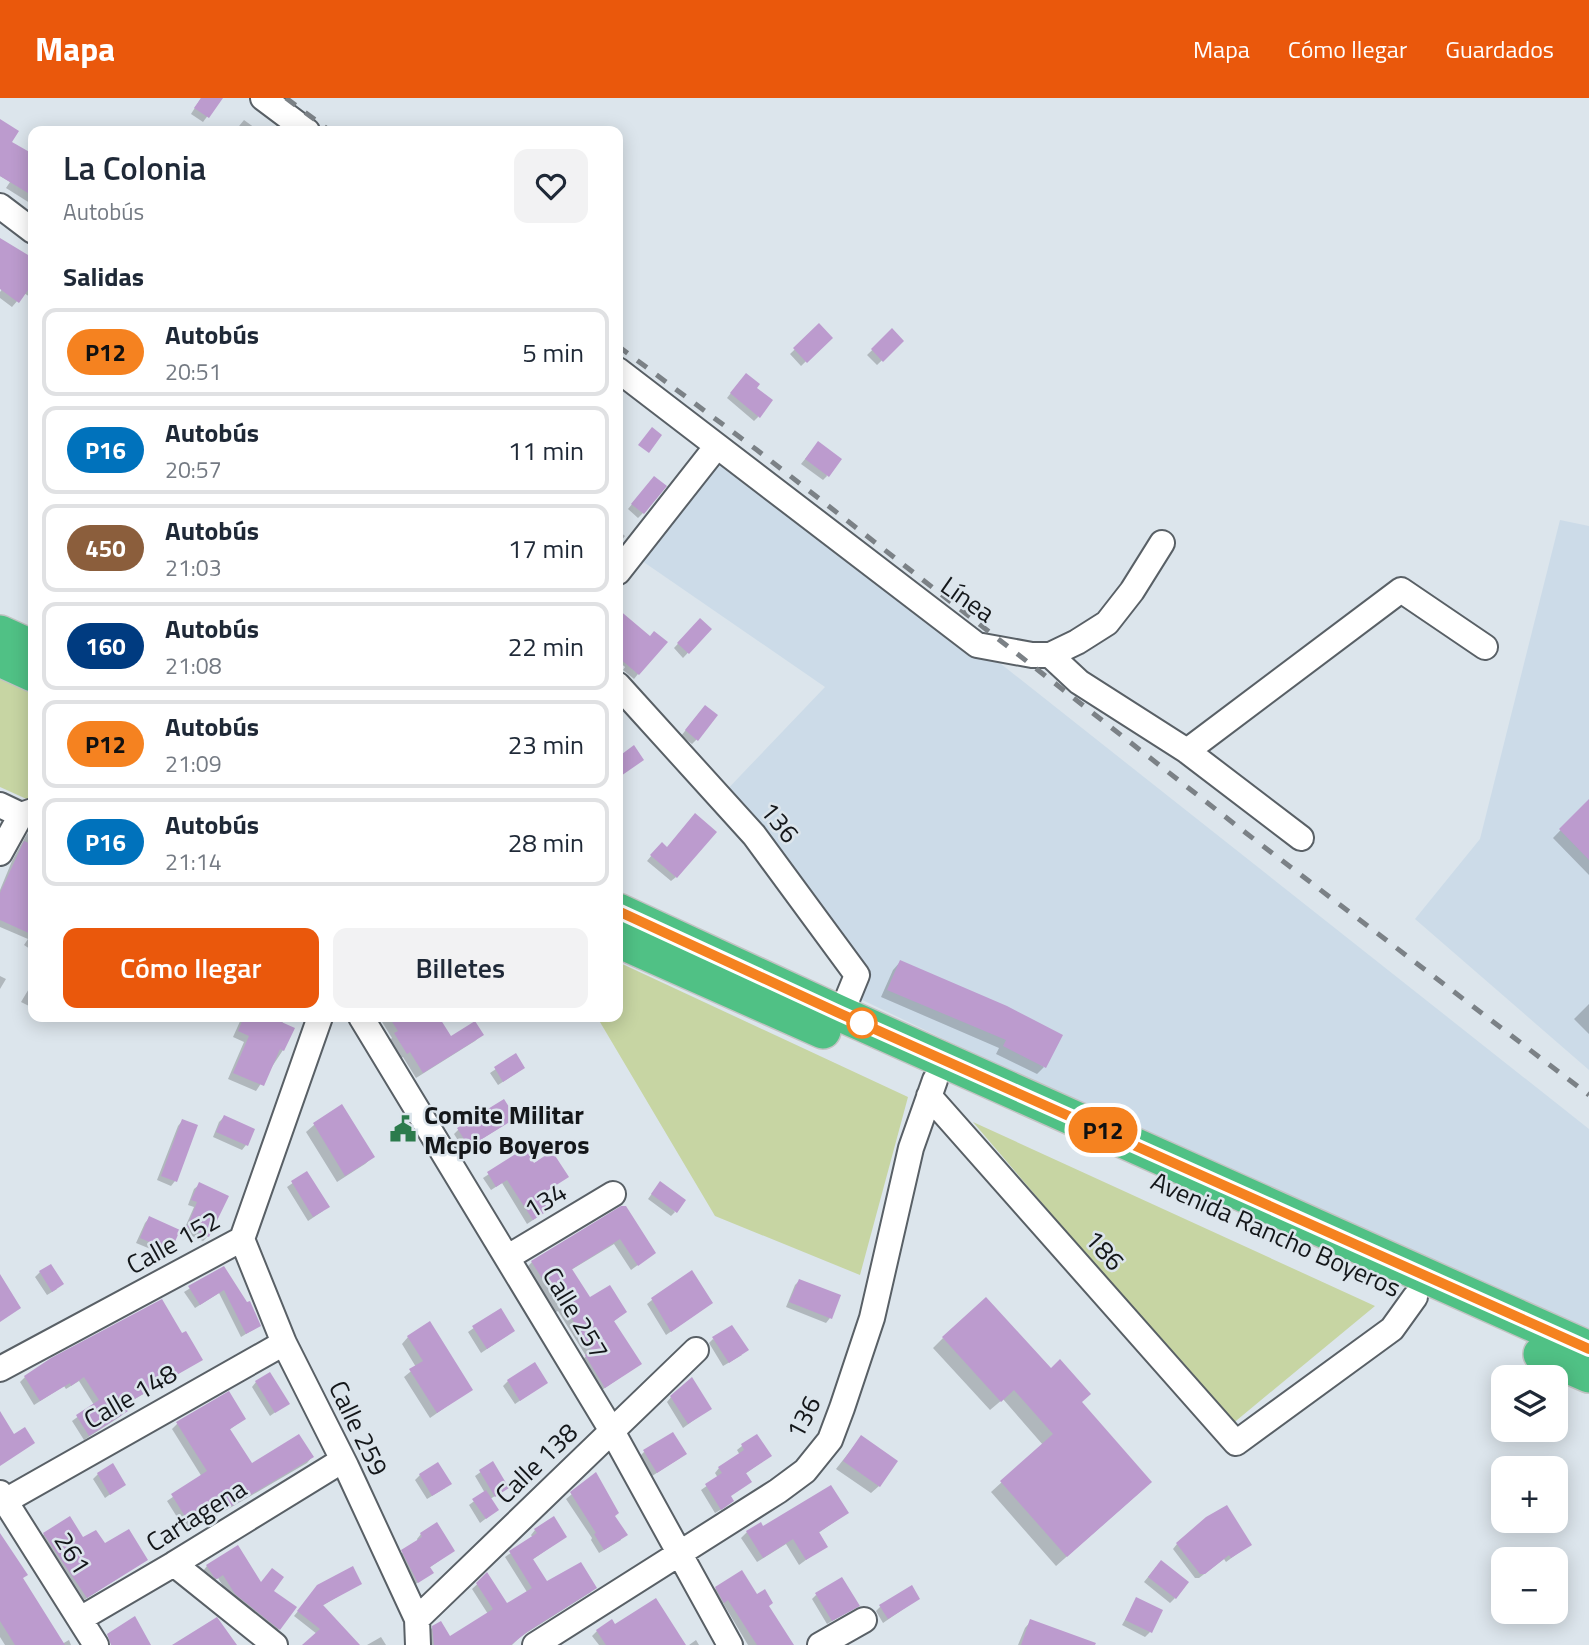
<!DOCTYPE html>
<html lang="es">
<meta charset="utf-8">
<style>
:root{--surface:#fff;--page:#f2f2f3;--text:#1f2937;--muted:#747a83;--line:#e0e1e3;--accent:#ea580c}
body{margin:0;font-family:"Titillium Web",sans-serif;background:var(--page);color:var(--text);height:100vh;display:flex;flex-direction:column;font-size:26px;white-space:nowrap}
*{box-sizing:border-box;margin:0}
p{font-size:23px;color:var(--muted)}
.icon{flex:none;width:38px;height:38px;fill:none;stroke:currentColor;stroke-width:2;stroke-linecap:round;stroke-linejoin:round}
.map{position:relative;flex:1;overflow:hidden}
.sheet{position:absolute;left:28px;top:28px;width:595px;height:896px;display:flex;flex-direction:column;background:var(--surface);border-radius:14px;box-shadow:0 4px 18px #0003}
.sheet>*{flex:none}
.badge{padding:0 14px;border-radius:23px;font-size:24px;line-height:46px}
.fabs{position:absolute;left:1491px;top:1267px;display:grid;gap:14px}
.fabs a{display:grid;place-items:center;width:77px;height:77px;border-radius:14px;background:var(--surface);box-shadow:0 4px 18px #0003;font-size:35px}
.map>.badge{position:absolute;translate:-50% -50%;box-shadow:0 0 0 4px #fff}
h2{padding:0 35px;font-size:26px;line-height:63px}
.round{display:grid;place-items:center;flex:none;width:74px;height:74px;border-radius:14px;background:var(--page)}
.head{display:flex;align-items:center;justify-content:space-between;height:119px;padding:0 35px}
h1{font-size:33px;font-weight:600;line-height:52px}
.cta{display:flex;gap:14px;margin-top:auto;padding:14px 35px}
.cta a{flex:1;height:80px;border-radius:14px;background:var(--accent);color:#fff;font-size:28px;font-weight:600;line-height:80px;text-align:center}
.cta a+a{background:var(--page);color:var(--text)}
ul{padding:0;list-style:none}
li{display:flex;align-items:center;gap:21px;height:88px;margin:0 14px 10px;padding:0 21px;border:4px solid var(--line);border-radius:14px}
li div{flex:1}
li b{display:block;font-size:26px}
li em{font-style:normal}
li .badge{min-width:77px;font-weight:700;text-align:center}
header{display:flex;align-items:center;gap:42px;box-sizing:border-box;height:98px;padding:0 35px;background:var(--accent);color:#fff}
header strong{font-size:33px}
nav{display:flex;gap:38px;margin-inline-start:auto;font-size:24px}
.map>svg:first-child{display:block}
.built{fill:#ccdbe8}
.green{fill:#c7d5a3}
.shadow{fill:#0003}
.building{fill:#bc9bce}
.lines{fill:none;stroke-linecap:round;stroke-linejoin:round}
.minor-casing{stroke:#596066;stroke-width:28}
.highway-casing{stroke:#c2c3c3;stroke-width:38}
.minor{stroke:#fff;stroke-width:24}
.highway{stroke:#50c185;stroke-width:35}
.rail{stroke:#7b8186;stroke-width:5;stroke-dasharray:12 12;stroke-linecap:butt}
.line-casing{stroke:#fff;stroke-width:16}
.line{stroke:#f58220;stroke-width:10}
.stop-dot{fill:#fff;stroke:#f58220;stroke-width:3.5}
.labels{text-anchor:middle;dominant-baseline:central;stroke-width:5;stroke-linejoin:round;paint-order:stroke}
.street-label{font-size:26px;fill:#14171a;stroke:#dce5ec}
.poi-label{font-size:26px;font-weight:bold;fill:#14171a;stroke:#dce5ec;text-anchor:start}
</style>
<header>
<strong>Mapa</strong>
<nav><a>Mapa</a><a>Cómo llegar</a><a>Guardados</a></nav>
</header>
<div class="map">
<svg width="1589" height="1547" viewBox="0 0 1589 1547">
<rect width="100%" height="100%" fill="#dce5ec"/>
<path class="built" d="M717,348L977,547L1589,1031V1236L1262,1094L850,896L857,877L720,699L825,589L632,456Z
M1560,422L1589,428V972L1415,821L1480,741Z"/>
<path class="green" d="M0,579L33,594V702L31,703L0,689Z
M618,864L908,999L860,1177L715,1118L597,919H618Z
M973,1024L1375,1208L1231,1327Z"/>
<path class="shadow" d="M201,0H221L203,24L191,16Z
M244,22L259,33H235Z
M0,23L10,44L33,58V107L6,90L10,84L0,78Z
M0,142L33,162V201L24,195L12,209L0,200V194L5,187L0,184Z
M819,228L830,240L801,268L790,256Z
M892,233L902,243L877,267L867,257Z
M741,282L754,290L758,319L754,323L727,300Z
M814,350L827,378L823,382L801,366Z
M650,384L643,415L638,420L628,411Z
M618,432L625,438L618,447Z
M623,518L650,540L638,576L634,581L623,572L625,569L618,563V524Z
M700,522L710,531L683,560L674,550Z
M700,614L697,641L692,646L681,638Z
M1583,709L1589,715V777L1553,740Z
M33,730V788L23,813L33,819V853L24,847L28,841L0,829V792L12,763L27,736Z
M657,751L676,779L671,783L647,763Z
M900,864L1044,969L1037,976L996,956L999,950L881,899L893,872Z
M0,878L6,881L0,891Z
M33,884V910L21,904Z
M1589,906V936L1574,921Z
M242,919H285L282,926L283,952L256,993L228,981L244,944L233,939Z
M379,919H437L451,941L481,937L475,943L416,980L403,959L400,961L389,943L392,940Z
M515,958L518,974L498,987L490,975Z
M342,1009L373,1059L365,1066L337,1084L306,1034L314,1027Z
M224,1019L246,1047L242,1052L213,1039L219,1024Z
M182,1023L175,1083L171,1088L157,1082L178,1028Z
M509,1024L464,1052L454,1036L459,1031Z
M525,1052L542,1116L527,1126L502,1085L491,1092L483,1080Z
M307,1075L323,1113L308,1123L287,1089Z
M199,1087L208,1138L203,1143L183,1134L194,1109L188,1107L194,1091Z
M656,1090L675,1114L671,1118L648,1101Z
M624,1108L654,1155L631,1172L614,1146L571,1172L590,1202L625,1214L613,1224L640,1266L599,1294L580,1265L586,1258L558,1213L554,1215L526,1170L532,1164Z
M149,1120L178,1133L169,1152L165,1157L136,1145L145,1125Z
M223,1170L259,1228L241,1239L219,1195L195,1210L184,1194Z
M40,1174L57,1191L47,1197L35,1179Z
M799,1183L830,1220L826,1225L786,1209L795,1187Z
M652,1202L706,1209L666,1237L647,1206Z
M500,1212L508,1237L481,1255L468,1234Z
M408,1239L470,1292L430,1320L404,1279L416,1269L402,1246Z
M943,1240L1080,1304L1140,1394L1056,1468L991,1394L1043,1347L1003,1301L990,1312L933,1250Z
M713,1241L742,1257L723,1268L709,1245Z
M201,1262L123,1308L125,1313L121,1318L84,1342L72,1323L94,1307L79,1283L66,1291L64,1288L34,1307L20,1284L25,1279Z
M508,1283L546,1285L515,1306L503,1288Z
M256,1284L288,1305L270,1318L252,1289Z
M671,1299L709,1311L683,1330L667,1304Z
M244,1321L229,1332L251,1368L312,1359L307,1365L187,1435L167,1403L202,1379L172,1331L177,1326Z
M757,1338L770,1358L745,1376L729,1399L727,1408L715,1415L701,1392L718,1380L715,1375L719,1370L740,1357L737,1352L742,1348Z
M861,1339L879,1388L871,1395L836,1371Z
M644,1354L680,1360L652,1378L640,1358Z
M492,1366L502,1394L490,1401L497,1412L480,1425L469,1407L485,1395L475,1378Z
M98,1376L123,1387L105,1400L93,1381Z
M420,1377L445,1390L427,1401L415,1382Z
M595,1377L614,1418L621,1442L599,1455L591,1442L592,1440L566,1401Z
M847,1415L817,1436L825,1448L799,1467L786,1446L757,1464L741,1440L747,1434L763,1430Z
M535,1432L565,1439L532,1462L547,1485L591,1494L520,1539L512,1547H429L428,1534L433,1529L449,1540L488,1516L472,1491L487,1477L507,1507L527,1494L505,1459L533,1440L531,1437Z
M44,1436L83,1442L145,1462L81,1504L38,1442Z
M421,1436L453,1453L429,1470L431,1475L413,1488L398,1458L418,1444L417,1441Z
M0,1437L22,1481L62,1546L69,1542L71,1547H5L0,1539Z
M1177,1446L1249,1447L1226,1464L1224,1461L1199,1480H1195L1173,1451Z
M207,1468L260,1486L272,1494L279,1531L274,1536L231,1501L218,1480L211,1485L209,1483L203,1473Z
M1156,1469L1175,1500L1170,1505L1144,1484Z
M360,1485L322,1508L358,1547H307L317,1536L294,1518L312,1496Z
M716,1490L757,1499L768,1508L788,1547H748L723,1505L719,1508L711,1495Z
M816,1497L858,1508L827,1526L812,1501Z
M918,1501L883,1525L876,1513L880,1509Z
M1137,1501L1150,1534L1145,1539L1122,1527Z
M1031,1523L1073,1547H1018L1025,1530Z
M614,1529L684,1547H599L592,1538L597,1533Z
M381,1539L386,1547H367Z
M696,1542L699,1547H689Z"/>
<path class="building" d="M201,0H223L209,20L194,10Z
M0,21L19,33L12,44L33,56V87L28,95L0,78Z
M0,140L33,160V185L19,205L0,191Z
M819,225L833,240L807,265L793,250Z
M892,230L904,243L883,264L871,251Z
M746,275L760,286L757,290L773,302L760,320L730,295Z
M652,329L662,337L649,355L638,347Z
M818,343L842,361L829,379L805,361Z
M654,378L667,388L644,416L631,406Z
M618,511L650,538L654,533L668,544L639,577L618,559Z
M700,520L712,531L689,556L677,545Z
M705,607L718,617L698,643L685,632Z
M634,647L644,662L618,680V659Z
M1589,701V762L1559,731Z
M695,715L717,734L677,780L650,757L662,744L667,749Z
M24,743L33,747V837L0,822V795Z
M900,862L1007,908L1063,937L1046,970L1003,948L1006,942L887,892Z
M244,919H270L295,930L284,953L280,951L264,988L233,975L249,938L238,933Z
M389,919H439L451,938L475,923L484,937L423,975L410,954L407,956L394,935L398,933Z
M516,955L525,970L503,984L494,969Z
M504,1001L516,1020L469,1049L457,1030Z
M342,1006L375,1059L345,1078L313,1025Z
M224,1017L255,1031L248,1048L216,1034Z
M182,1021L198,1027L177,1084L161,1078Z
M525,1050L534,1065L552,1053L569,1079L539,1098L549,1112L533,1122L507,1082L496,1089L487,1074Z
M307,1073L330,1109L313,1119L291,1083Z
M660,1083L686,1102L677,1115L651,1096Z
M199,1084L229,1098L209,1139L187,1129L197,1104L191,1102Z
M621,1108H626L656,1155L638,1168L620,1141L572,1171L590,1199L610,1187L627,1214L614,1223L642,1266L605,1290L585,1257L592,1253L564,1208L561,1210L531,1163Z
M149,1118L180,1132L171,1153L140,1140Z
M51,1166L64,1186L52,1194L39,1173Z
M224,1168L247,1204L250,1203L261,1228L246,1236L224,1192L200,1207L188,1188Z
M692,1172L713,1205L671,1234L651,1200Z
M0,1176L21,1210L0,1224Z
M799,1181L841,1197L832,1221L789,1204Z
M986,1199L1051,1270L1060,1261L1091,1296L1082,1304L1152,1384L1067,1459L1000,1383L1053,1336L1014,1292L1001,1304L942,1239Z
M162,1201L182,1235L186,1233L203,1262L124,1307L128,1313L89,1338L76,1317L99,1302L84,1279L71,1288L70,1285L40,1303L24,1278L51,1260Z
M501,1210L515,1233L487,1251L472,1228Z
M430,1223L473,1292L437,1315L409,1271L423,1263L407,1238Z
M732,1227L749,1252L729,1265L712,1239Z
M535,1264L548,1285L520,1303L507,1282Z
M270,1274L290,1306L275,1315L255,1283Z
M692,1279L712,1311L688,1326L670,1298Z
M229,1293L246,1321L230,1331L252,1365L299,1336L314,1359L193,1431L171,1396L207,1373L176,1324Z
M0,1313L14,1336L25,1329L35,1345L0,1368Z
M673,1334L687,1356L657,1375L643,1352Z
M757,1336L772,1358L746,1375L752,1384L731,1398L734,1403L721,1412L705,1386L722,1375L718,1369L744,1352L741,1346Z
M861,1337L898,1363L880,1389L843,1363Z
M493,1363L509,1390L495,1399L479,1372Z
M438,1364L452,1386L432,1398L419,1376Z
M113,1365L126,1387L110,1397L97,1375Z
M596,1374L619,1415L615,1418L628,1437L604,1452L594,1436L596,1435L570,1394Z
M831,1387L849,1415L819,1434L828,1449L806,1462L793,1441L763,1460L746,1433L761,1424L763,1428Z
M486,1392L499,1412L486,1421L472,1401Z
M1227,1407L1252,1447L1231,1460L1229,1457L1205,1476H1200L1176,1445L1206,1419Z
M70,1418L83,1439L96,1432L105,1445L129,1431L148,1462L87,1500L43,1435Z
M554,1418L567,1439L533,1461L547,1483L581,1464L597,1490L527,1534L511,1547H434L432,1528L441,1523L450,1538L493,1511L476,1485L487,1474L507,1505L532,1490L509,1453L537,1435L534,1431Z
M437,1424L455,1453L430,1469L434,1475L418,1485L401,1452L422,1439L420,1435Z
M0,1435L28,1477L23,1480L65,1547H15L0,1523Z
M238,1447L261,1484L272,1470L284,1479L274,1493L297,1509L280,1532L235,1496L223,1477L217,1481L214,1479L206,1467Z
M1161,1462L1189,1484L1176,1501L1148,1479Z
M353,1468L362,1486L323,1507L360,1547H302L320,1531L297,1513L317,1487Z
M742,1472L757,1496L765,1491L773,1505L769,1508L794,1547H757L728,1502L724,1505L715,1489Z
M842,1479L860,1508L832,1523L815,1495Z
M912,1487L920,1501L888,1521L879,1507Z
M1136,1499L1163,1512L1152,1535L1125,1522Z
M656,1500L686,1547H606L596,1532L612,1521L615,1526Z
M135,1518L151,1547H111L107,1536Z
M217,1519L237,1547H172Z
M1030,1521L1096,1545L1095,1547H1021Z"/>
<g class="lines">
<g class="minor-casing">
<path id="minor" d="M263,0L307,33
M0,108L33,133
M618,272L977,547L1032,557H1050L1077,544L1107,525L1132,493L1162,445
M618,474L717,348
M1050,557L1079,584L1187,653L1301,740
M618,587L754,737L857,877L841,916
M1187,653L1401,492L1485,549
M0,707L21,717
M0,755L21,717L33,713
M361,919L612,1333L730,1547
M929,998L1236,1345L1392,1231L1415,1199
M242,1141L284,1245L346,1368L417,1521L418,1547
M508,1159L613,1096
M0,1271L242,1141L320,919
M0,1395L96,1547
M5,1403L284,1245
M174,1466L275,1547
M80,1521L174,1466L343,1362
M417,1521L696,1252
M535,1547L778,1393L805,1373L830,1342L842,1310L872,1220L911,1050L935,982
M820,1547L864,1522"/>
</g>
<g class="highway-casing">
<path id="highway" d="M0,535L33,550
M0,561L33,576
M618,813L841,916L1589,1251
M618,842L823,933
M1541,1256L1589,1277"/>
</g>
<use href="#minor" class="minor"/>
<use href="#highway" class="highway"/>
<path class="rail" d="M286,0L330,33
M618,248L757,352L1246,735L1589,997"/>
</g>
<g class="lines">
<g class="line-casing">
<path id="line" d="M618,813L841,916L1589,1251"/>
</g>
<use href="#line" class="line"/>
</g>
<defs>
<g id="civic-bare" transform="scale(2.1)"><path d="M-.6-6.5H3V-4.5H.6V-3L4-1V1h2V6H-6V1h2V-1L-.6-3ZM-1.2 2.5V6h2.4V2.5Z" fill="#2b7b4c" stroke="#dce5ec" stroke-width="2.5" paint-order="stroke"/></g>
</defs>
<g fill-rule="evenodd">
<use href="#civic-bare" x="403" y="1031"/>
</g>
<circle class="stop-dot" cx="862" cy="925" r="14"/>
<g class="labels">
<g class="street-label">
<text transform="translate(968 501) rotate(35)">Línea</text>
<text transform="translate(780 724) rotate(51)">136</text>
<text transform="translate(545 1102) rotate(-31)">134</text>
<text transform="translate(1276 1136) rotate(24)">Avenida Rancho Boyeros</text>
<text transform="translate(173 1144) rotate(-29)">Calle 152</text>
<text transform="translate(1105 1152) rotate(48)">186</text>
<text transform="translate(576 1215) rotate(59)">Calle 257</text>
<text transform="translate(130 1298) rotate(-30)">Calle 148</text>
<text transform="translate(803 1319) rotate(-62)">136</text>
<text transform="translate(359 1330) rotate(64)">Calle 259</text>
<text transform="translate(536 1365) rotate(-44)">Calle 138</text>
<text transform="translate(196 1417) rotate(-32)">Cartagena</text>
<text transform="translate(73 1455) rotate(58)">261</text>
</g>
<g class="poi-label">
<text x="424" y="1016">Comite Militar<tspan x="424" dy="30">Mcpio Boyeros</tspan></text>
</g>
</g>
</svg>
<div class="fabs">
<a><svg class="icon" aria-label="layers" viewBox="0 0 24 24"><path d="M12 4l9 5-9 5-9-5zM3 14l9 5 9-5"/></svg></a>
<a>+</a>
<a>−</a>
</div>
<b class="badge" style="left:1103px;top:1032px;background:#f58220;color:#111">P12</b>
<section class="sheet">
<div class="head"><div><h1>La Colonia</h1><p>Autobús</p></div><a class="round"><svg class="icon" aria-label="heart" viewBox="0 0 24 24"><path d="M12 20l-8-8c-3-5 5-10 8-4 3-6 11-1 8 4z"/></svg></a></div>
<h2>Salidas</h2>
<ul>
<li><span class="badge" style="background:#f58220;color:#111">P12</span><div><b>Autobús</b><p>20:51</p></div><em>5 min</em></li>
<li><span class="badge" style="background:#0072bc;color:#fff">P16</span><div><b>Autobús</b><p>20:57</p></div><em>11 min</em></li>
<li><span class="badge" style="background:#8b5e3c;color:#fff">450</span><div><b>Autobús</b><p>21:03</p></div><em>17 min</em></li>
<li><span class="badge" style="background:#003b80;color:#fff">160</span><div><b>Autobús</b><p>21:08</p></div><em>22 min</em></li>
<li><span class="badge" style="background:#f58220;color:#111">P12</span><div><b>Autobús</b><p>21:09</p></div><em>23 min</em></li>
<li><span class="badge" style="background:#0072bc;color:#fff">P16</span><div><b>Autobús</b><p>21:14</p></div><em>28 min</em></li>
</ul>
<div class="cta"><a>Cómo llegar</a><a>Billetes</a></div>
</section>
</div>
